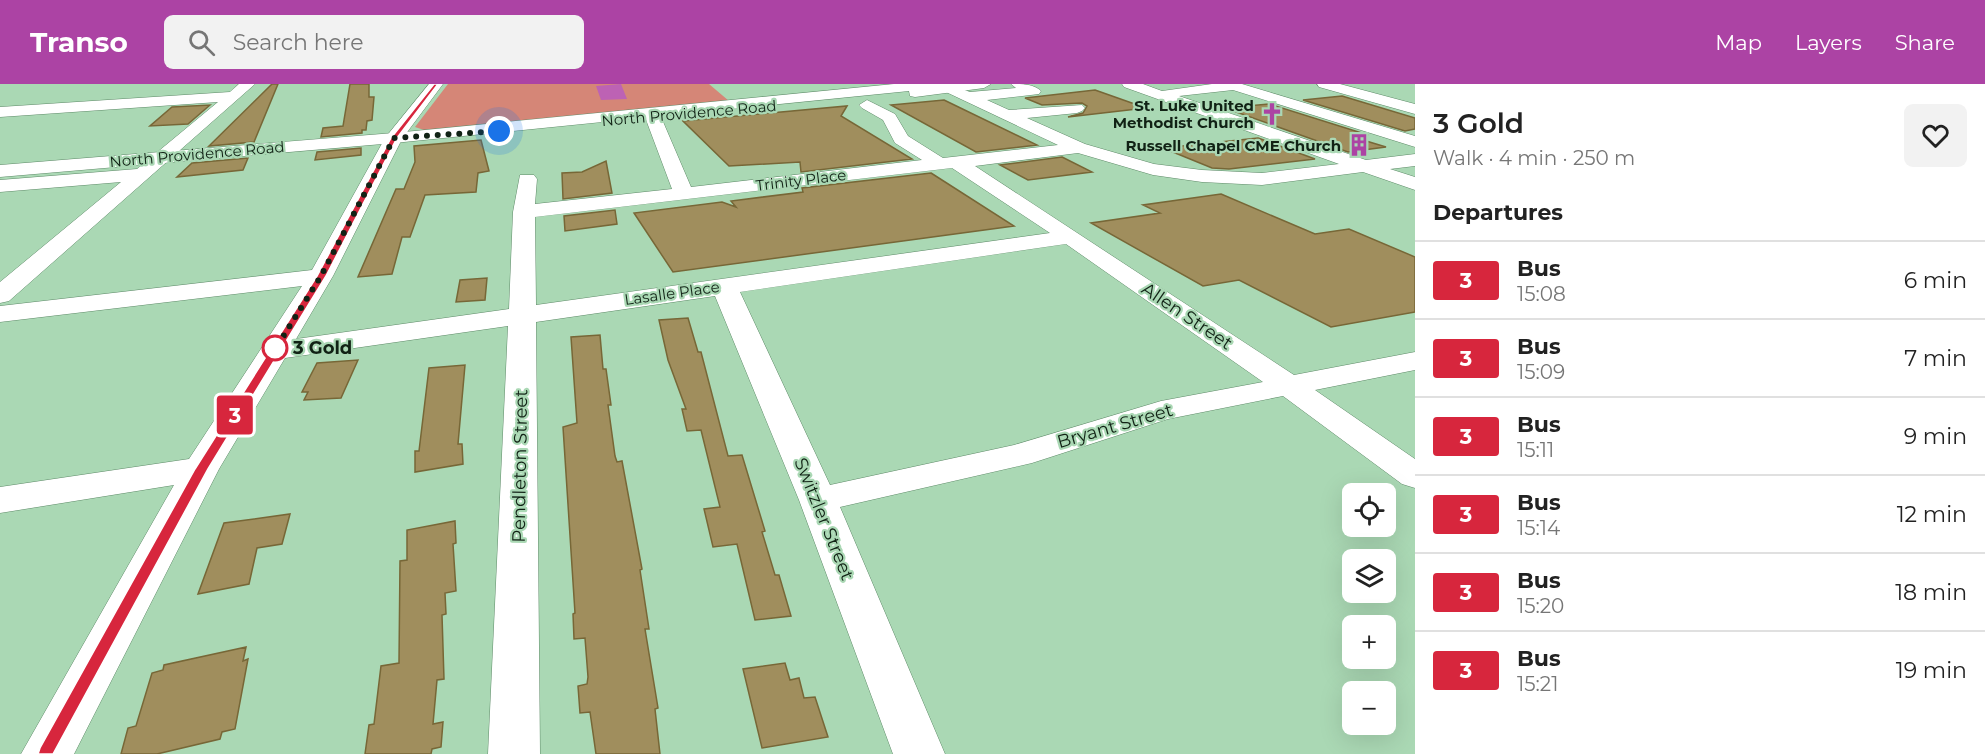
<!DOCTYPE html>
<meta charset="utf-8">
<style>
:root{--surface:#fff;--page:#f2f2f2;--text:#222;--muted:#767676;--line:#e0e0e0;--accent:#ac43a4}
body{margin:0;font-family:Montserrat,sans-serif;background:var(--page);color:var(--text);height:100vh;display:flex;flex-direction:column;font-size:22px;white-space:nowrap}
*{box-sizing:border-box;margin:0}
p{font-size:20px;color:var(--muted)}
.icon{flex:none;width:33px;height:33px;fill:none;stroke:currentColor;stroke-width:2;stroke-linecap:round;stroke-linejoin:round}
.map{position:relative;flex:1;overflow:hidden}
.drawer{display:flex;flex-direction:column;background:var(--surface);width:570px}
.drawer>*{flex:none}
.badge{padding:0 12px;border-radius:4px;font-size:21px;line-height:39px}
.fabs{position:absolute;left:1342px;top:399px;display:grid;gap:12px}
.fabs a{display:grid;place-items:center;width:54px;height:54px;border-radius:9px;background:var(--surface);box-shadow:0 6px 24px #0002;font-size:30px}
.you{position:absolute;width:30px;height:30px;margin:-15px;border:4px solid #fff;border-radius:50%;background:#1a73e8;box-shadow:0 0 0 9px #1a73e833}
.map>.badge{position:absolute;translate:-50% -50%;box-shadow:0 0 0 3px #fff}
h2{padding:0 18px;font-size:22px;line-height:54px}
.round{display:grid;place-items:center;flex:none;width:63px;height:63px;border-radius:9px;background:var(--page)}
.summary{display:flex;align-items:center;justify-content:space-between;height:102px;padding:0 18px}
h1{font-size:28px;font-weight:600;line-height:45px}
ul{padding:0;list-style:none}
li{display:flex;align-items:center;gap:18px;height:78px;padding:0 18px;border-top:2px solid var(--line)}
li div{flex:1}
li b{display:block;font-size:22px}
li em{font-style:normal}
li .badge{min-width:66px;font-weight:700;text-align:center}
header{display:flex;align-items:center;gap:36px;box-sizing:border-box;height:84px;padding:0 30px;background:var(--accent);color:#fff}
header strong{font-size:28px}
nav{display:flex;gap:33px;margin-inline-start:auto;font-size:21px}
.search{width:420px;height:54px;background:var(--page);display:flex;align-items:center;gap:15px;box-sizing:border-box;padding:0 21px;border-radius:9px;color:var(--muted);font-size:22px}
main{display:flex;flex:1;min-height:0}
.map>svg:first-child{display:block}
.green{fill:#d58677}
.water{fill:#bd62b4}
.building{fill:#a08e5d;stroke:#776737;stroke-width:1.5}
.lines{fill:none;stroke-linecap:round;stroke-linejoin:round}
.minor-casing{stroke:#5e8a68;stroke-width:1}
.major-casing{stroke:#5e8a68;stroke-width:1}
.minor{fill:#fff;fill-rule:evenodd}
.major{fill:#fff;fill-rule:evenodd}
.line{fill:#d7263d;stroke:#fff;stroke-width:1.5}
.walk{stroke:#112215;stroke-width:6;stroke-dasharray:0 10.8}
.stop-dot{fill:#fff;stroke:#d7263d;stroke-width:3}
.labels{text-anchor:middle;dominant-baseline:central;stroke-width:4.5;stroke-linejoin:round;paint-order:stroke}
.far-poi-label{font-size:15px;font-weight:bold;fill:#112215;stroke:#aad8b4;text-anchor:end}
.far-street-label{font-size:15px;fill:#112215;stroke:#aad8b4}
.street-label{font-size:18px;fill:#112215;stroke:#aad8b4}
.stop-label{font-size:18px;font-weight:bold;fill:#112215;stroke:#aad8b4;text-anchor:start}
</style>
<header>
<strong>Transo</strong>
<div class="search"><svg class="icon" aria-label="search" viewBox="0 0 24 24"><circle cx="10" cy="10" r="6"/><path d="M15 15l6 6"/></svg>Search here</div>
<nav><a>Map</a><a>Layers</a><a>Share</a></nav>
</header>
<main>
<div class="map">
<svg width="1415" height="670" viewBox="0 0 1415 670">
<rect width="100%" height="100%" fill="#aad8b4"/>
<path class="green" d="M448,0H709L729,17L424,46L415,43Z"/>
<path class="water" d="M621,0L627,15L601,16L596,2Z"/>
<path class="building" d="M272,0H278L254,58L209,62Z
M350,0H369V13H374L372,36L367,37L366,46H362V49L321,53L323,44L343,42Z
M1095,6L1146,24L1068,33L1083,29L1087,22L1082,19L1042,21L1025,14Z
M1342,12L1415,34V45L1405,47L1303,16Z
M944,16L1037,61L976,68L891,21Z
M1269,20L1368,51L1353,53L1386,63L1348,68L1225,24Z
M210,21L188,40L150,42L172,23Z
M847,22L841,32L912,75L801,88L800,78L729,82L683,37Z
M1258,54L1315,75L1229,85L1212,84L1163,64Z
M481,56L489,87L478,89L476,108L425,111L410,153H402L392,190L358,193L396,105H404L415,78L414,62Z
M361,64V71L315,76L317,68Z
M1062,73L1092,88L1028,96L1000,81Z
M248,74L243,86L177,93L192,79Z
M606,77L612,109L563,115L562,89L582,88Z
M931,89L1014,142L673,188L634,129L722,118L736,123L731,117L803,108L802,104Z
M1221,110L1315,150L1349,145L1415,173V228L1331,243L1239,196L1203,202L1091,139L1160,129L1143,121Z
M615,126L617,140L565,147L564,132Z
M487,194L485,216L456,218L460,196Z
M688,234L698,268H701L728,372L742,371L765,447L762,448L775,491H779L791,532L755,536L737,460L713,463L704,425L720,423L701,346L687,347L682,325H686L668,276L659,236Z
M600,251L603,285H606L611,321H608L615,372L617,378L622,377L642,485L640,486L649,545H645L658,624L655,625L660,670H596L590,628L580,629L578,602L587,600L588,593L585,554L574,555L573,530L575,529L563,343L577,339L571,253Z
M358,276L341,314L304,316L308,308H302L317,279Z
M465,281L458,360H462L463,380L415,388V367H419L429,284Z
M290,430L282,460L257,464L249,500L198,510L224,439Z
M455,437L456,459L453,460L456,507L445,509L446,530L442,531L444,595L437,596L433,640L443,638L441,663L432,665L431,670H365L369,641L374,640L381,582L399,579L400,477L407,476V446Z
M246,563L243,577L248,575L235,645L222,648L220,655L157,670H121L128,644L136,642L152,589L163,586L164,581Z
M785,579L790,596L799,594L804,614L815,613L828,653L762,664L743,585Z"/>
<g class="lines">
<g class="minor-casing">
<path id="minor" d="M239,0H255L9,217L0,219V198L121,98L0,108V96L137,85L218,18L0,33V23L230,8Z
M429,0H443L402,55L333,192L296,255L509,225L513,128L520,91H534L537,95L535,120L672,105L645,33L653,28L661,33L691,103L922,76L895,59L883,36L862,24L859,21L867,16L895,30L908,52L943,74L1058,61L946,8L944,5L951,1L970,8L1016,4L1011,0C1022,0 1034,0 1041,7L1039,10L987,16L1009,26L1082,21L1085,24L1082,27L1077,29L1027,34L1085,60L1154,80L1202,86L1262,89L1339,80L1124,3L1122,0H1143L1162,7L1212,0H1242L1415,52V63L1233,6L1179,12L1366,76L1415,70V82L1390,85L1415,93V106L1363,88L1262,101L1202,98L1153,91L1078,69L975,82L1294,291L1415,268V286L1315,306L1415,375V404L1402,400L1283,312L1168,335L1032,379L840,423L945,670H893L799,416L715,212L536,238L540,670H488L508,242L285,274L219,385L74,670H21L174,401L0,429V403L189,375L302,202L0,238V222L312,186L385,54ZM952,84L1050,149L536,221L535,133ZM1066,160L1263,298L1161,317L1014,361L830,401L740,208Z
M1317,0H1340L1415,20V30L1319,3Z"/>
</g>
<g class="major-casing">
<path id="major" d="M894,0H991L984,4L915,13L910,12L909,7L394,59L0,93V81L394,49Z"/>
</g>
<use href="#minor" class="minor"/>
<use href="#major" class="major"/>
</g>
<path class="line" d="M434,0H438L397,54L326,192L208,385L53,670H38L40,664L195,385L317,192L391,54Z"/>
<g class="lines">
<path class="walk" d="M275,264L274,267L321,192L394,54L499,47"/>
</g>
<defs>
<g id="church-bare" transform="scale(1.8)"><path d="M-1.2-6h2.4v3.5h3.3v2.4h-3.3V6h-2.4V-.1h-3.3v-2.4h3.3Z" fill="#ac43a4" stroke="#aad8b4" stroke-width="2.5" paint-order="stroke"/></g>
<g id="building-bare" transform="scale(1.8)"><path d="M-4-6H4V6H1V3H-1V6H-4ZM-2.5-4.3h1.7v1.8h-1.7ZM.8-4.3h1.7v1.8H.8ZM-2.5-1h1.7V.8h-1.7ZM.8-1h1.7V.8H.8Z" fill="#ac43a4" stroke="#aad8b4" stroke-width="2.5" paint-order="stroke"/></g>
</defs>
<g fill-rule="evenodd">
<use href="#church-bare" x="1272" y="30"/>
<use href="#building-bare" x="1359" y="61"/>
</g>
<circle class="stop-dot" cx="275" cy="264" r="12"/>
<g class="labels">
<g class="far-poi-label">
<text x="1254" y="21">St. Luke United<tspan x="1254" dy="17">Methodist Church</tspan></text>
<text x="1341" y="61">Russell Chapel CME Church</text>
</g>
<g class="far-street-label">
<text transform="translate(689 29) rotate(-5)">North Providence Road</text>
<text transform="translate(197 70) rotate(-5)">North Providence Road</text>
<text transform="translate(801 96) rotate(-7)">Trinity Place</text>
<text transform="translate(672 209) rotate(-8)">Lasalle Place</text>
</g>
<g class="street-label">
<text transform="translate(1187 232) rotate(34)">Allen Street</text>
<text transform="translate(1115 342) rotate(-16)">Bryant Street</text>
<text transform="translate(520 382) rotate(-89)">Pendleton Street</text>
<text transform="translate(824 435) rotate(68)">Switzler Street</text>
</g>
<g class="stop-label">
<text x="293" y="264">3 Gold</text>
</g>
</g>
</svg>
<div class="fabs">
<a><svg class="icon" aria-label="locate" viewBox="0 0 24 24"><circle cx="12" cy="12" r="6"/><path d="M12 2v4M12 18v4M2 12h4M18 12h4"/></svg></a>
<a><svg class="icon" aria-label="layers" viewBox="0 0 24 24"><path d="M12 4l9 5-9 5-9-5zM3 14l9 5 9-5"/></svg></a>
<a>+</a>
<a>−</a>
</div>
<div class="you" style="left:499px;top:47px"></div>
<b class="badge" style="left:235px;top:331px;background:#d7263d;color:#fff">3</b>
</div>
<section class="drawer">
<div class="summary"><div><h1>3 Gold</h1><p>Walk · 4 min · 250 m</p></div><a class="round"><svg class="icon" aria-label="heart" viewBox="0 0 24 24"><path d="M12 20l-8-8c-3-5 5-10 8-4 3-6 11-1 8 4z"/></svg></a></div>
<h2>Departures</h2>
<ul>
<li><span class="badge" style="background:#d7263d;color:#fff">3</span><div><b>Bus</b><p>15:08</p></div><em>6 min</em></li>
<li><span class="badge" style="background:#d7263d;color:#fff">3</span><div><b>Bus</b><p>15:09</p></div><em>7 min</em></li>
<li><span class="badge" style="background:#d7263d;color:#fff">3</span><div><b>Bus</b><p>15:11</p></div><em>9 min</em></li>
<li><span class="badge" style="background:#d7263d;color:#fff">3</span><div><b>Bus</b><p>15:14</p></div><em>12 min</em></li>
<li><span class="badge" style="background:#d7263d;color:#fff">3</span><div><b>Bus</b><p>15:20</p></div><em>18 min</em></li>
<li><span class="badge" style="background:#d7263d;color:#fff">3</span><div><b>Bus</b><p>15:21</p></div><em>19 min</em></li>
</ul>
</section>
</main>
